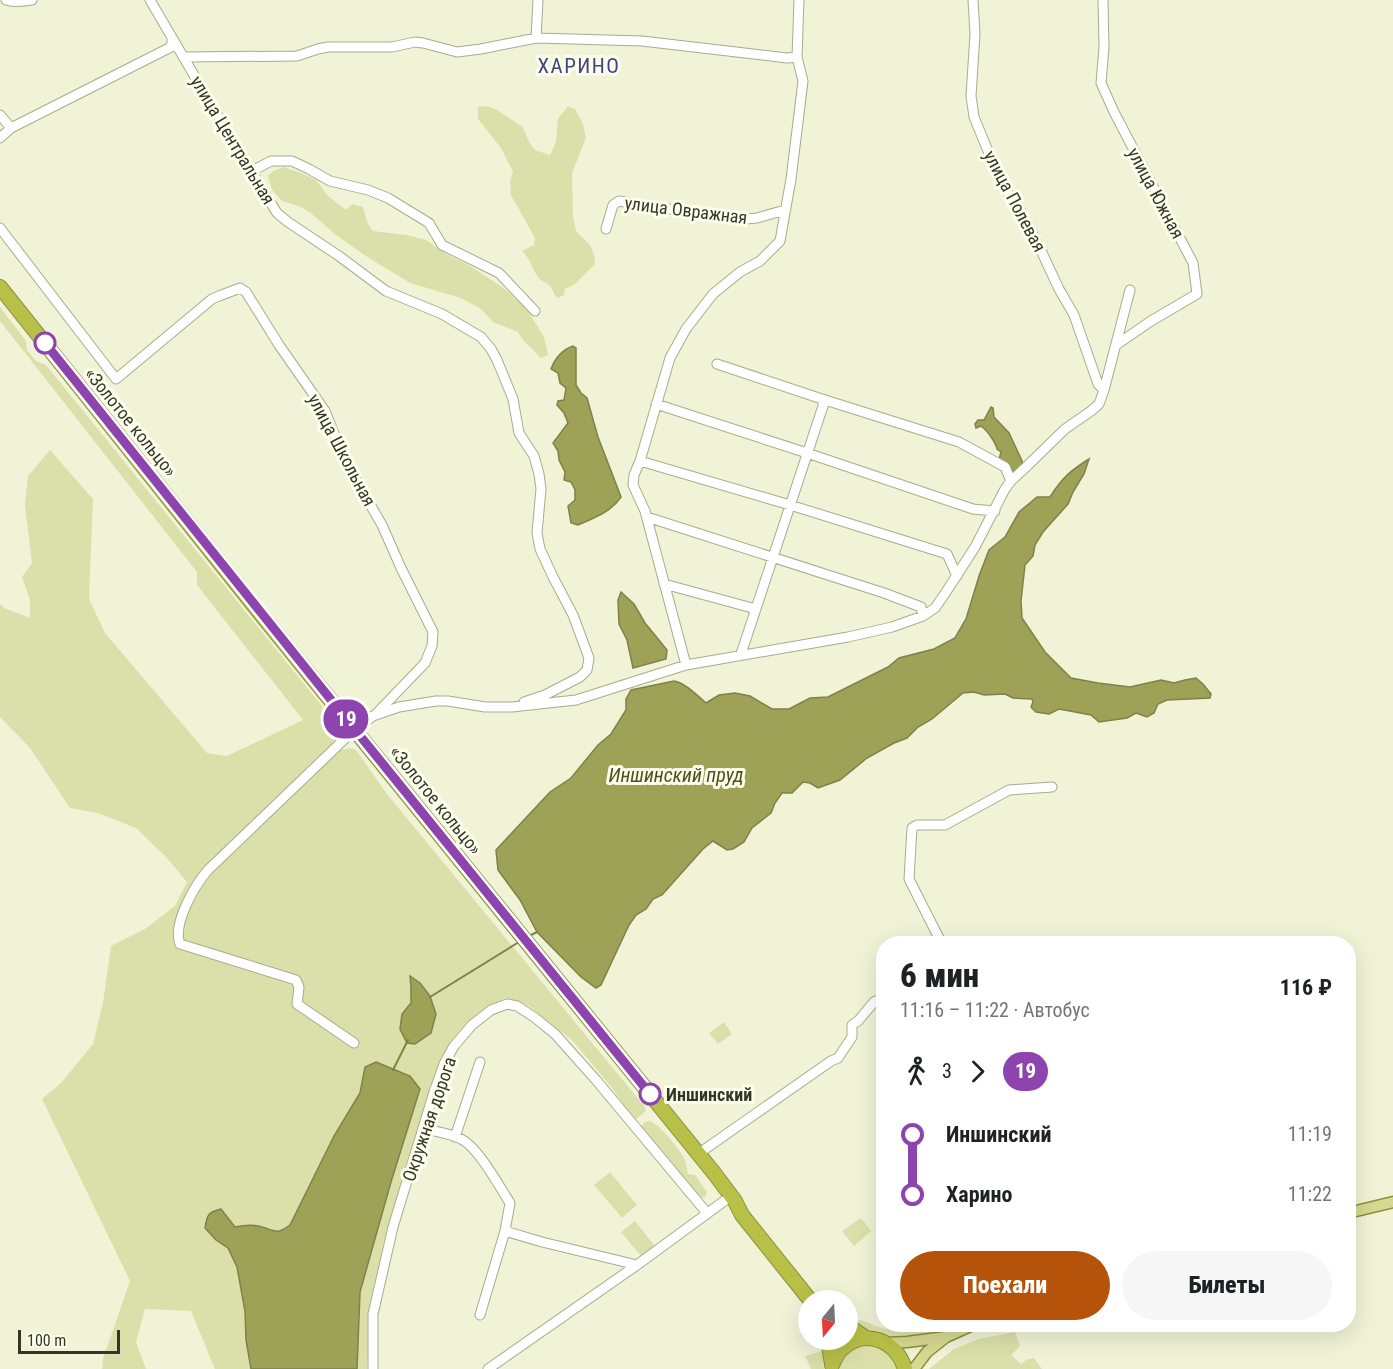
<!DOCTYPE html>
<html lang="ru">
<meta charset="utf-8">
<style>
:root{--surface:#fff;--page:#f6f6f6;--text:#202124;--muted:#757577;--accent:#b45309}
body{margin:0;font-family:"Roboto Condensed",sans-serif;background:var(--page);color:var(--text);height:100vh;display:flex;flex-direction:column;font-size:22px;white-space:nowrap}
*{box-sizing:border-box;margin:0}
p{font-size:20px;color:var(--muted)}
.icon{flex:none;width:33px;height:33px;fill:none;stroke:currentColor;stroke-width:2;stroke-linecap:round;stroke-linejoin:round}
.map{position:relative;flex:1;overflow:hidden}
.panel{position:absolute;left:876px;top:936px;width:480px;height:396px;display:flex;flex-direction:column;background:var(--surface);border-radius:24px;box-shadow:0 6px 24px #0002}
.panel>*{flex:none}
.badge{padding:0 12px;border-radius:20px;font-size:21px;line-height:39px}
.needle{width:39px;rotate:198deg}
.buttons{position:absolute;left:798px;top:1290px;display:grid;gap:12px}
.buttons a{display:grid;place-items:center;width:60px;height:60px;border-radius:50%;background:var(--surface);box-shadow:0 6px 24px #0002;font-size:30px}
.scale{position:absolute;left:18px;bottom:15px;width:102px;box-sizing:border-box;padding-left:6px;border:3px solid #34362a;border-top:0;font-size:16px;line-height:21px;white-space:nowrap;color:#34362a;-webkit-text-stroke:4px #fdffed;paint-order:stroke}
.map>.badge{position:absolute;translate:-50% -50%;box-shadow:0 0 0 3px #fff}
.legs{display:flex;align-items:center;gap:9px;height:66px;padding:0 24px;font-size:20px}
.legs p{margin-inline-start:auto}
.head{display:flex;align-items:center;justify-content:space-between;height:102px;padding:0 24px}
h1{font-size:33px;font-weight:800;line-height:45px}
.cta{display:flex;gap:12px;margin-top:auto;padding:12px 24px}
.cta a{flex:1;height:69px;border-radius:36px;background:var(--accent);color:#fff;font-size:24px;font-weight:800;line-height:69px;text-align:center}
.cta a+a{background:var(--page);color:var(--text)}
ul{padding:0 24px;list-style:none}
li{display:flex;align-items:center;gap:21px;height:60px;font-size:22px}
li i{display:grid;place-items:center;width:9px;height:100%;margin:0 8px;background:currentColor}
li i::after{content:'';width:15px;height:15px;margin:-8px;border:4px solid;border-radius:50%;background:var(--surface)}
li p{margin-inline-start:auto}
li:first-child i{background:linear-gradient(#0000 50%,currentColor 0)}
li:last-child i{background:linear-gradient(currentColor 50%,#0000 0)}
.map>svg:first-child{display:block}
.green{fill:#dbe0aa;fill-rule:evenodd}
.water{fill:#9da257;stroke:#7e824a;stroke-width:1.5}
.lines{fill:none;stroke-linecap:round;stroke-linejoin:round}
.stream{stroke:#7e824a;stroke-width:2}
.minor-casing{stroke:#a9ab90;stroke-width:11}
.major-casing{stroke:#8a903d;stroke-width:13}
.highway-casing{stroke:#8a903d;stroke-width:16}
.minor{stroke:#fff;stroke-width:9}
.major{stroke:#d5d991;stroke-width:10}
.highway{stroke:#b9c047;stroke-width:14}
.line-1-casing{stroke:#fff;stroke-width:14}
.line-1{stroke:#8e44ad;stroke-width:9}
.stop-1-dot{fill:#fff;stroke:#8e44ad;stroke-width:3}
.labels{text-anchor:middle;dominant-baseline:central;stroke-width:6;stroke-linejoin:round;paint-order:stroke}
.street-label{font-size:18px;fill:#34362a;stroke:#fdffed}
.stop-label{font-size:18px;font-weight:bold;fill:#34362a;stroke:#fdffed;text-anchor:start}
.water-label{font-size:20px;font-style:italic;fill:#4f521a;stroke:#fdffed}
.quarter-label{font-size:21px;letter-spacing:1.5px;fill:#434582;stroke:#fdffed}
</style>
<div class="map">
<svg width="1393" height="1369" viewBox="0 0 1393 1369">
<rect width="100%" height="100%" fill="#f0f3d6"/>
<path class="green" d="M488,106L497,110L523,127L529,142L535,150L550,155L556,142L558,119L568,106L575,109L583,124L586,138L572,173L573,217L576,231L590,245L594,255L595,264L575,284L565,289L564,295L558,298C553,294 554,291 550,286C546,282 541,282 538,277C531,267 531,260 522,251L534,245L535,238L511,195L510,181L513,172L501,148L478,119V107Z
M283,167L301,173L316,180L328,196L346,210L352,204L363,207L368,224L373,231L407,235L426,240L446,254L470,266L505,289L528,311L544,337L548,355L541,358L524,341L518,332L493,322L481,309L461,298L410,283L366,256L336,235L312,214L301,207L282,201L272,190L268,176L273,171Z
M0,307L26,341L27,350L36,361L46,365L339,727V736L334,742L343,750L350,748L356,750L387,794L645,1107L646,1111L636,1119L628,1111L612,1088L573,1041L529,1006L517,1001L504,998L485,1008L468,1021L451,1041L431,1087L405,1179L383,1244L370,1312L367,1369H357L360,1292L391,1182L420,1089L365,1067L360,1093L334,1136L290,1225C275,1236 277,1231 262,1227C253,1225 244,1225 235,1227L221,1209L205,1228L216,1240L228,1248L237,1267L245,1311L246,1339L251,1369H215L191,1311L145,1309L136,1342L146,1369H102L103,1359L130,1281L42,1099L61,1083L93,1044L103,1003L111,946L145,929L175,906L187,882L166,857L136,828L98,813L70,808L30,748L0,717V604L4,608L30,618V600L22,577L32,563L25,505L28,476L50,450L93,499L89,599L105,633L207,753L227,756L303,720L197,585V572L0,321ZM410,977C426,987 430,997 436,1014H402L411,1003Z
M724,1022L732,1034L718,1044L709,1033Z
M650,1121C661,1126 680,1149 685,1160C687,1165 687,1170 688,1174L695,1175L707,1192L705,1197L699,1198L641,1127L645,1122Z
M610,1172L637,1205L622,1218L594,1185Z
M861,1218L871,1231L854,1246L842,1231Z
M635,1221L655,1246L642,1257L621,1232Z
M854,1320L864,1321L884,1329L904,1325H950C943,1328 935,1332 928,1334C905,1341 871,1338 854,1320Z
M1015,1332L1020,1346L1011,1355L1021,1364L1026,1360L1034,1358L1042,1369H929L954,1349L979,1339Z
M862,1346C879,1345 893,1352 898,1369H839C842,1357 850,1351 862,1346Z
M823,1351L824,1369H811L805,1356Z"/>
<path class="water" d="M573,346L576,348V385L581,393L587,398L598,437L621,497C611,512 594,518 578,525L571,523L568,506L575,500V490L571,482L564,480L565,472L559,460L558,451L553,443L568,423L564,413L557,405L558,401L564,400L566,388L560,383L558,373L551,369C555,358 562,350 573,346Z
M991,407L993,408L994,417L1009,433L1024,465L1018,471L1011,470L999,460L1001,452L997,449C996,443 987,430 981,426L976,428L975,424L978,420H984Z
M1089,459L1084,474L1073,492L1068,504L1043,532L1035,545L1033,556L1025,565L1021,601L1022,618L1045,652L1071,678L1098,683L1130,687L1161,680L1174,683L1185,680L1196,678L1203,684L1211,694L1210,698L1167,700L1158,704L1154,713L1147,717L1136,713L1127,718L1099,722L1091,715L1059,709L1049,714L1036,712L1031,707L1033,702L1032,699L1013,698L1005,694L984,695L974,692L963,693L932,719L918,727L907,738L894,743L867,758L840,780L818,788L810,783L803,782L792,793H782L775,803L771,813L752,828L744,842L733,849L727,850L713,841L703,849L662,895L653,899L646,909L636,915L629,925L601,985L596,988L581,977L537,932L520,900L498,870L496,850L550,792L571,778L598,745L611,734L626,710V699L631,690L674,681C684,682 698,696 706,703L719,695L735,693L750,696L772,709H789L810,698L828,697L888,667L899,658L934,649L955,638L966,619L979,576L989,550L1005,537L1019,512L1037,497H1050C1062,478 1070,471 1089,459Z
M621,592L634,604L645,623L667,650L666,659L633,668L627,640L619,624L618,600Z
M410,976L420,983L430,996L436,1014L431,1033L415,1044L407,1043L400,1029L402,1014L411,1003V987Z
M376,1062L410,1076L420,1089L391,1182L360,1292L357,1369H251L246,1340L245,1311L237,1267L228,1248L216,1240L205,1228C207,1215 208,1212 221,1209L235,1227C244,1225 253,1224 262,1227C276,1231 276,1235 290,1225L334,1136L360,1093L365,1067Z"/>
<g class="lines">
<path class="stream" d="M529,936L537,932
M430,997L519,942
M393,1070L408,1040"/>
<g class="minor-casing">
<path id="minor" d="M6,0C14,3 23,1 32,0
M150,0L232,140L277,213L288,222L339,256L386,291L442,314L481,337L491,349L497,360L513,399L519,433L534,456L539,474L541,489L537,533L540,549L553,577L573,615L589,658L587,670L580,677L545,695L524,702
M973,0L975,34L971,96L974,117L1002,185L1018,206L1037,242L1059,289L1074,315L1098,384L1104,390
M1103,0L1104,47L1101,83L1114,112L1193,263L1197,294L1151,321L1116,345
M536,38L538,0
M183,57L297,56L318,49L328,47H392L415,42L423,43L457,52L481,49L536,38L642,41L787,58L797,57
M0,115L11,128
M0,138L11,128L171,47L172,43V38
M252,171L271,161H292L309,169L330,181L368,190L388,198L429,223L442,245L499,273L535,311
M0,228L116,379L212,299L219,296L240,288L246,292L279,345L325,411L345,461L382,525L401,568L433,632L432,646L425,663L375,715
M606,229L613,205L619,201L718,217L746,219L757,218L785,210
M717,364L825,400L959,442L1005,467L1011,481
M656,404L807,453L973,509L995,511
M640,461L790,505L947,554L957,576
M647,517L884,593L921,607L923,616
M664,584L756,609
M741,654L825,400
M686,665L645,511L633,485L634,475L640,461L670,358L686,329L713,294L740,272L760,261L780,241L791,179L803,81L797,57L799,0
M942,944L909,879L912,828L917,825H945L1009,790L1052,787
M354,1043L297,1004L299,987L296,980L180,944C172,924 195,885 208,870L355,729L373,716L399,707L436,701H448L485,707H512L576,700L686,665L848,637L892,627L923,616L935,608L946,592L975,547L1005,489L1011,481L1025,468L1065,429L1091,411L1099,404L1104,390L1130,290
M424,1128C435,1132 450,1133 461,1139C478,1147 499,1186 510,1203L505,1231
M455,1137L480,1062
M698,1154L831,1061L838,1058L852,1037V1025L858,1021L874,1002L884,997
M480,1315L505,1231L542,1242L637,1265
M373,1369V1314L393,1227L434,1092L444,1064L454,1046L472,1025L491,1010L507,1004L517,1006L534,1017L555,1034L596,1080L707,1213
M488,1369L637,1265L731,1196"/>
</g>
<g class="major-casing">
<path id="major" d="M1348,1213L1393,1202
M887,1343L907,1342L946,1337L975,1324
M914,1369L927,1352L946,1337"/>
</g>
<g class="highway-casing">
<path id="highway" d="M0,287L259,612L714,1173L735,1201L742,1215L810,1300
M848,1326L866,1338
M828,1340L832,1364
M832,1365C835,1359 837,1353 842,1349C865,1327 897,1341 905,1369"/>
</g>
<use href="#minor" class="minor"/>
<use href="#major" class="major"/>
<use href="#highway" class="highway"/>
</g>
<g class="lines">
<g class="line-1-casing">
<path id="line-1" d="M45,343L344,716L650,1094"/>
</g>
<use href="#line-1" class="line-1"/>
</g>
<g class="stop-1-dot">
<circle cx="45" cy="343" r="10"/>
<circle cx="650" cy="1094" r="10"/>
</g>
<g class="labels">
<g class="street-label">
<text transform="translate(233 140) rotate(59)">улица Центральная</text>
<text transform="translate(1156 193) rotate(62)">улица Южная</text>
<text transform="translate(1015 201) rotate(62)">улица Полевая</text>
<text transform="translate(686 210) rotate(7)">улица Овражная</text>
<text transform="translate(131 422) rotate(51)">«Золотое кольцо»</text>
<text transform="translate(342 450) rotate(62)">улица Школьная</text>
<text transform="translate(436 800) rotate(51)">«Золотое кольцо»</text>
<text transform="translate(429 1119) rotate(-71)">Окружная дорога</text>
</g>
<g class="stop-label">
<text x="666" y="1094">Иншинский</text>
</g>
<g class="water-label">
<text x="676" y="775">Иншинский пруд</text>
</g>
<g class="quarter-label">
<text x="579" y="66">ХАРИНО</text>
</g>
</g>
</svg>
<div class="buttons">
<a><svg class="needle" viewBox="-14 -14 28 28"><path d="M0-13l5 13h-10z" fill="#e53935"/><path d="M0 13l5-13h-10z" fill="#757577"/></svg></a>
</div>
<div class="scale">100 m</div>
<b class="badge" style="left:346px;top:719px;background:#8e44ad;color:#fff">19</b>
<section class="panel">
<div class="head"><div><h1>6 мин</h1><p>11:16 – 11:22 · Автобус</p></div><b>116 ₽</b></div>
<div class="legs"><svg class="icon" aria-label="walk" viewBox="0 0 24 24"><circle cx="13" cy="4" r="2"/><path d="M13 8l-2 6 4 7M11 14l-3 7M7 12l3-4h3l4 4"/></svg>3<svg class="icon" aria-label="forward" viewBox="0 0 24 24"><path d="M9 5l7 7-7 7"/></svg><b class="badge" style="background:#8e44ad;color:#fff">19</b></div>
<ul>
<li><i style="color:#8e44ad"></i><b>Иншинский</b><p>11:19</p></li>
<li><i style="color:#8e44ad"></i><b>Харино</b><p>11:22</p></li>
</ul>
<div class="cta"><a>Поехали</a><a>Билеты</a></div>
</section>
</div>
